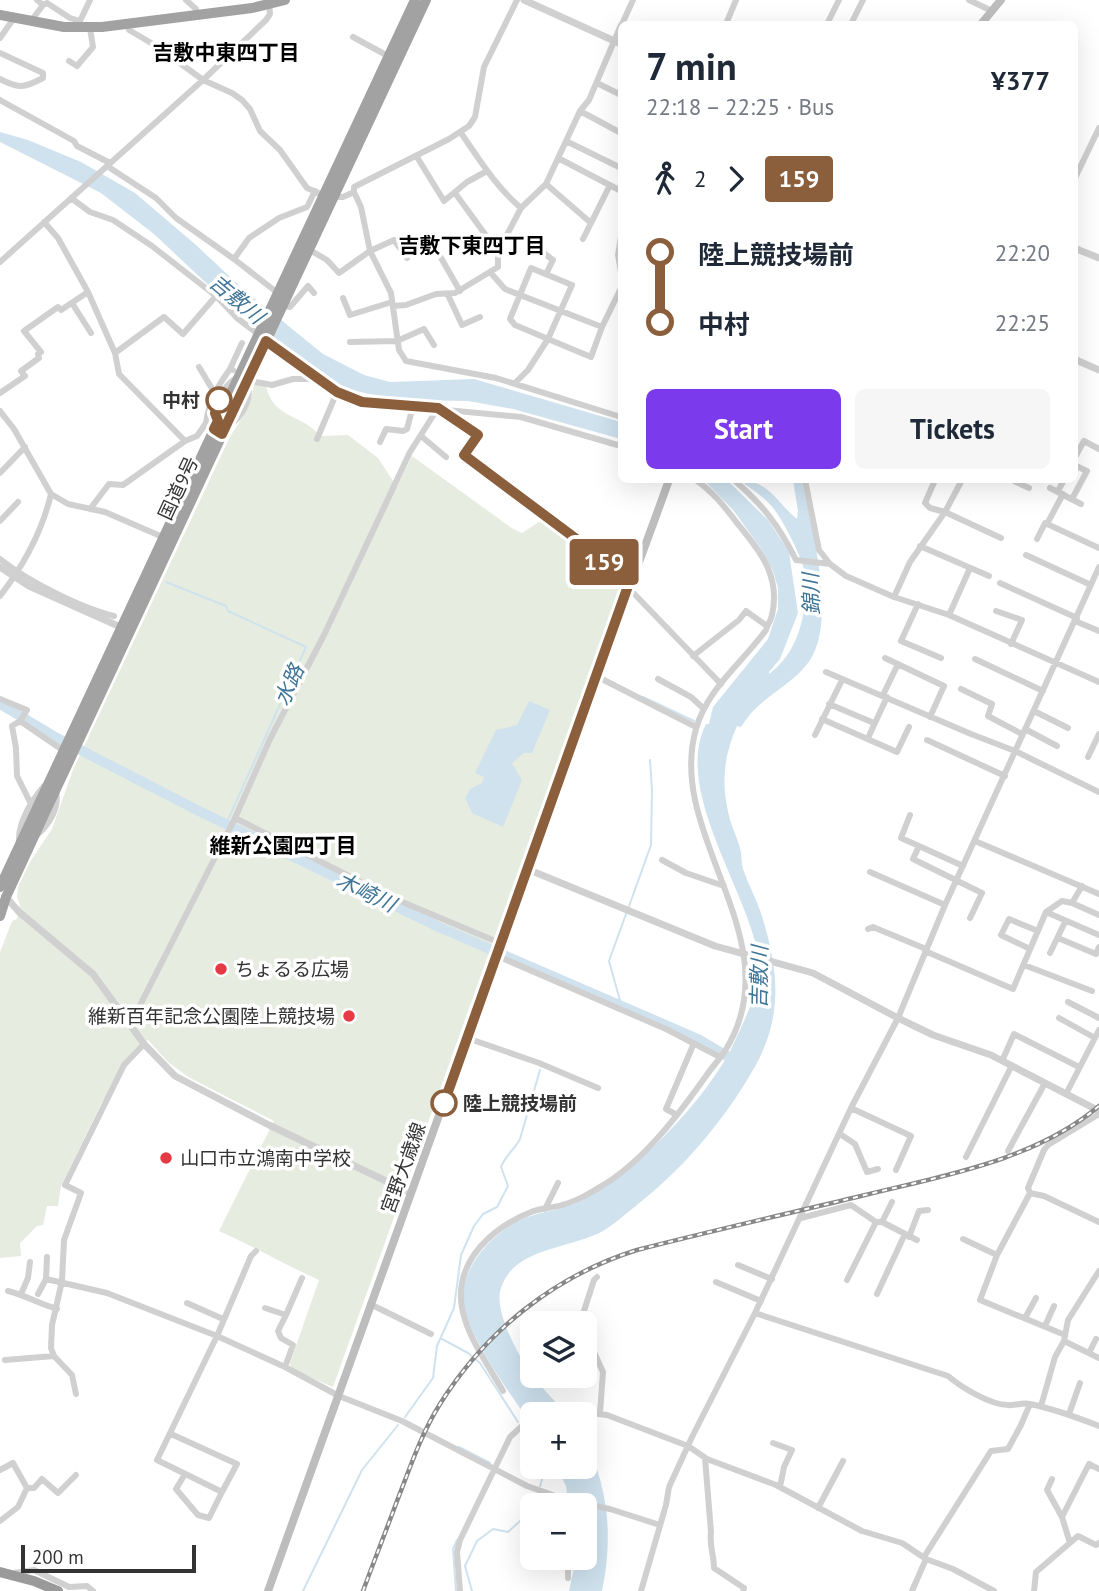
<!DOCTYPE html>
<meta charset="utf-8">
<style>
:root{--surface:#fff;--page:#f6f6f7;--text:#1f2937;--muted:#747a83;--accent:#7c3aed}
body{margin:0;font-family:"PT Sans","Noto Sans JP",sans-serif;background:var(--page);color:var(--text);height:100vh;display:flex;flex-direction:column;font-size:26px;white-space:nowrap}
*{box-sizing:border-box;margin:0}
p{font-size:23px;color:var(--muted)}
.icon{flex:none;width:38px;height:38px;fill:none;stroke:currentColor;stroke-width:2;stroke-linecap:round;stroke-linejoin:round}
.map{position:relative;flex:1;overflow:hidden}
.details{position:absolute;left:618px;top:21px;width:460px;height:462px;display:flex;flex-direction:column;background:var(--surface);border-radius:10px;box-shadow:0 7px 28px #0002}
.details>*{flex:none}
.badge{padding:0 14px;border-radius:5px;font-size:24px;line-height:46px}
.tools{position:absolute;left:520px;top:1311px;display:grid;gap:14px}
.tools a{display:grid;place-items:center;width:77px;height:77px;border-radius:10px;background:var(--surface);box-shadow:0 7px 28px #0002;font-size:35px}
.scale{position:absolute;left:21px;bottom:18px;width:175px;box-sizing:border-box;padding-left:7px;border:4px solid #333;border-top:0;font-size:19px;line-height:24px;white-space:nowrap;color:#333;-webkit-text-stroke:5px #fff;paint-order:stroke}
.map>.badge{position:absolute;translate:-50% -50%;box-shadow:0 0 0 4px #fff}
.legs{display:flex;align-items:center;gap:10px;height:77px;padding:0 28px;font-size:23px}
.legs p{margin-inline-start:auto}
.head{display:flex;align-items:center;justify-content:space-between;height:119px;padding:0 28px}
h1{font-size:38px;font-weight:700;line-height:52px}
.action{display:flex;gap:14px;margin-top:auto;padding:14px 28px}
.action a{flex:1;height:80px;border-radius:10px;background:var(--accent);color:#fff;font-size:28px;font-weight:700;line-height:80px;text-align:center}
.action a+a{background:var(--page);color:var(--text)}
ul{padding:0 28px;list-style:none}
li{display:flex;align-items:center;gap:24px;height:70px;font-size:26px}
li i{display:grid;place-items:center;width:10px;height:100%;margin:0 9px;background:currentColor}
li i::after{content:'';width:18px;height:18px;margin:-9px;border:5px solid;border-radius:50%;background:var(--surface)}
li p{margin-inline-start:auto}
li:first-child i{background:linear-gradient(#0000 50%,currentColor 0)}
li:last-child i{background:linear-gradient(currentColor 50%,#0000 0)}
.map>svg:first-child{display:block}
.green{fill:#e6ecdf}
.water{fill:#cfe2ee}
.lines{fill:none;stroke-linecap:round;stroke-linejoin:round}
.stream{stroke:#cfe2ee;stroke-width:2}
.river{stroke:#cfe2ee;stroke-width:10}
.minor{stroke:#d0d0d0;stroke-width:6}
.tertiary{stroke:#d0d0d0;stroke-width:7}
.secondary{stroke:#bdbdbd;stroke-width:8}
.trunk{stroke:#a2a2a2;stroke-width:10}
.motorway{stroke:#9a9a9a;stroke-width:10}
.rail-casing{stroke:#888;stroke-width:4.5}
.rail{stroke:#fff;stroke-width:2;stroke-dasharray:5;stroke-linecap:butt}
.line-1-casing{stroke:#fff;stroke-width:16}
.line-1{stroke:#8b5e3c;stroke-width:10}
.stop-1-dot{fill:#fff;stroke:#8b5e3c;stroke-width:3.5}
.poi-dot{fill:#e63946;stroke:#fff;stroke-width:2.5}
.labels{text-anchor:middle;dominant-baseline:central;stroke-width:7;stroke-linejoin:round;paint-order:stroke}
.stop-label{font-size:19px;font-weight:bold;fill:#333;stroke:#fff;text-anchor:end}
.street-label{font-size:19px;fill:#333;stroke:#fff}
.poi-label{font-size:19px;fill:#333;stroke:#fff;text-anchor:start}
.neighbourhood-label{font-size:21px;font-weight:bold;fill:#000;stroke:#fff}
.water-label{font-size:21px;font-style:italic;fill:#3f7597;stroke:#fff}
</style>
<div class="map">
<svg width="1099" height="1591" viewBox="0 0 1099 1591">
<rect width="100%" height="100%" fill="#fff"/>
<path class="green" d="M254,384L266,386C273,419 303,414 320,436L348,435L378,458L397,487L412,456L513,529L522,533L545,518L588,549L622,583L333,1387L291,1369L290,1363L319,1280C285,1265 253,1246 219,1231L274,1121L190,1078L169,1063L148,1040L135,1049L101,1104L61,1186L58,1206H47L43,1225L37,1226L20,1243L21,1256L0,1258V952L12,921L17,919L20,905L17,897L18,887L30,862L52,829L73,770L228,441C241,416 249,416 254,384Z"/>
<path class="water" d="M0,132L28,140L81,162L135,193L196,245L244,290L323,354L364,375L390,382L474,379L621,422V439L513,409L468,401L412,400L369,394L344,388L309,370L205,282L154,234L101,193L0,142Z
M704,480H727L768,520L789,552L798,613L780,659L769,672V674C801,650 808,610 804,571C804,561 783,521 776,512C768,499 751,489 739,480C769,480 777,503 797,519L798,511L793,480H802C811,526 835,611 813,655C801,678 772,692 754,710C749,715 745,721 741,727L737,726C722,760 721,788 731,823C734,832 738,840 740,848C742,855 741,862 743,869C748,884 756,898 761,913C779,970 784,1017 753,1070C721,1125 682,1170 632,1209C623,1216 613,1225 603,1231C571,1249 514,1247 501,1288C493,1310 519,1357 532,1375C541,1387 555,1401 566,1414H532V1425C510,1394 472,1342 464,1306C458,1273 486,1240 513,1224C534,1211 563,1211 583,1200C641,1164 693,1114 728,1055C735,1042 762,984 761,972C756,899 671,794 706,724H709L713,707L768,639L778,609V588L773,571L760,547L733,510Z
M529,701L550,710L532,753H524L512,763L522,780L503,827L472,813L465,798L470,789L482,783L484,777L475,773L496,730L517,725Z
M585,1440C609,1489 613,1538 602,1591H569L576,1558H584V1505H569L566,1486L557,1467L584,1466Z"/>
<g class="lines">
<path class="stream" d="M166,582L226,606L228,611L306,647L226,824
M643,697L694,721
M628,909L651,845L652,790L650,760
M621,1004L609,961L626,914
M442,1339L468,1353L480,1363L518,1422
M405,1417L433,1378L437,1346L454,1308L461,1255L474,1226L483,1214L497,1207L508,1186L501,1167C505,1156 515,1149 520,1139L540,1070
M524,1430L532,1438
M459,1447L490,1463
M540,1486L546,1466
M538,1505L542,1495
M303,1591L362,1470L398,1425
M456,1591L453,1549L457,1540
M472,1591L465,1566L477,1541L493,1529L508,1532L532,1510"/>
<path class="river" d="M0,704L57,738L199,811L441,928L698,1039L727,1056L738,1066"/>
<path class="minor" d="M186,0L196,9L197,15
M969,0L992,11
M43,5L47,3L70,18L80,21L90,0
M31,21L43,5L37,0
M128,24L129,30L158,47L203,80L232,93L242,100L250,109L260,131L280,150L307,188L323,195L333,197H343L354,192V187L449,139L469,126L475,117L484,67L517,0
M622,24L633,0
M726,24L736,0
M827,24L839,0
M851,24L863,0
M353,37L388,56
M0,38L14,18
M0,53L43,73V78C24,88 19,89 0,79
M69,61L77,66L93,47L90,28
M597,83L621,95
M0,100L74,141L77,146L110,163
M580,111L621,133
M461,133C479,159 496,187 521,208
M566,141L621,168
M417,157L444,201L467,182L487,171
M558,158L621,191
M107,166L156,198L176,218L234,259L249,238L279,218L307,207L315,191
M1074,180L1099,128
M546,184L591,223
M354,192L361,207L370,251L391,293L399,350L406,361L496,378L621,417
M455,193L498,252
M71,198L90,212L113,220L152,246L216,296L237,318L320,381L337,392L361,402L521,417L621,446
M44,222L58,238L88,292L115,353L119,374L185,441L197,436L206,423L216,430
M621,237L618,255L621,272
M583,239L610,185
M308,249L327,260L339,273L370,251L394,240L407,258
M436,249L460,291
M541,251L553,260L546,274
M234,259L279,294
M0,262L203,80L266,20L270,14L269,1
M531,268L572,285L548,339L515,325L510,319Z
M490,272L505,289L602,327L621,288
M448,295L462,325L480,317
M343,298L350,315L392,302
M72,303L91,333
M282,305L290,307L308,286L314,293
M393,306L406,305L436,294L455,293L498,267V252L521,208L546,184L580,111L589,100L621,25
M350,342L397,341L424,329L434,345
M115,353L164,317L183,334L216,296
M199,367L214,392
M230,369L242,343
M256,382L272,385L293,379H315
M515,383L528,370L548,339L591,357L602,327
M0,393L25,376L21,371L39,358L38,354L41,352L24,331L58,307L61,310L88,292
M439,409L478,435L464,455L595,553L721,684
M0,411L14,429L51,494L68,504L105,512L165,538
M217,421C212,405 223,387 236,378
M206,423C209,401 217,387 230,369L233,370
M228,427C242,417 252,401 248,383
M421,436L446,457
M317,439L337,392
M380,442L386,429L403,431L407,429L413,406
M1074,459L1084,441L1099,449
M0,473L25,447
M734,480C763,505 779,526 796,560L830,564
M805,480L819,550L830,564L846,576L894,597L949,615L1099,682
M935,480L925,503L930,508L945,512L1001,538
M1012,480L1029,488
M1050,488L1081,504
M1058,491L1064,480
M1072,499L1087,471L1074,465
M90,509L109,484L123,485L185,441
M0,521L18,502
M1047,524L1063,494
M1037,539L1045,523L1099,548
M920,546L989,576
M1026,555L1091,585
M0,559C28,581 80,608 114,616
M1000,583L1077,618
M0,596C24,565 42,532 51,494
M894,597L910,562L945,512L962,480
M918,604L901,641L941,658
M996,611L1022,620L1011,644
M949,615L970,568
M1075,621L1099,631
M693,656L739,620L746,611L767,626
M885,658L944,686L930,717
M975,659L1043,691
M826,672L971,734L1015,751L1099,792
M596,676L696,727
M658,679L691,697L703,708
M961,689L992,704L988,716L1022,734
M883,695L898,664
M0,699L27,710L20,721L12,726L16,748L17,776L31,804
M829,704L874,723
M1034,711L1068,728
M822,719L897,752L909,727
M20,721L64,751
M1025,729L1057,746
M815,735L842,680
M868,738L887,697
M927,740L1005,776
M1088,757L1099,734
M910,815L901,838L919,846
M235,818L388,896L500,943
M36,836C49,825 60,808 56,791
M19,841C18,822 32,800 44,786
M975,841L1099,894
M662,860L686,873L724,886
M963,866L919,846L913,859L982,893L970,918
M870,872L945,905
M1072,903L1099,915
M1046,912L1099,935
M868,929L873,927L926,949
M1058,938L1096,954L1099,947
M1030,949L1001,935L1009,919L1038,931
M925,951L1013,989L1046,912L1062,901L1072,903L1082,886
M1050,953L1065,922
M495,955L666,1029L720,1057
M1024,965L1092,991
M1068,1002L1099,1018
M1059,1018L1095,1038
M130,1025L235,818L270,739L324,635L410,452L438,408
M467,1038L539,1063L598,1088
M1002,1061L1014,1034L1079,1067
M1066,1094L1099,1030
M851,1108L911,1136L896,1170
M1099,1114L1048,1145L1044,1150L1028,1188L1030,1193L1044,1196L1099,1222
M677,1115L666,1109L694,1043
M840,1134L855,1144L867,1172L878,1169
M1008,1151L1045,1083
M966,1157L1011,1067
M1030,1193L997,1255L980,1300L1065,1335
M545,1209L558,1183
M801,1218L851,1205L876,1222H882L917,1240
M882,1222L892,1202
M909,1237L919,1211L928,1210
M963,1239L997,1255
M47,1257L46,1279L107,1293L217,1336L285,1367L339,1396L402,1421L527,1486L567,1500L610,1509L660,1525
M738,1265L772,1279
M847,1280L876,1222
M716,1282L761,1301
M8,1291C25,1295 39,1304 57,1309
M21,1294L28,1278L30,1262
M38,1294L46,1279
M877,1294L904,1236
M187,1303L223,1319
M370,1304L431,1334
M265,1308L286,1315L278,1331L281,1338L293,1345L285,1367
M755,1313L948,1376C961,1387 990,1405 1008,1405C1016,1406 1022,1402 1030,1404C1054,1409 1076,1417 1099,1426
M286,1315L302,1278
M1025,1318L1036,1298
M580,1323L594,1280L597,1277
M1045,1326L1054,1306
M1064,1341L1099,1358
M584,1347L593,1350L603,1372L600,1413
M1089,1353L1096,1339
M54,1356L72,1375L76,1394
M5,1360L54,1356L51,1348L52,1325L62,1281L64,1240L81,1193L65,1185L124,1065L144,1044
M503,1391C476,1344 437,1298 480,1247C494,1231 511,1220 531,1212C541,1208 552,1208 562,1205C578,1201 592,1192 605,1184C645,1159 679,1114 706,1076C712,1067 719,1060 725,1051C794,940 665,837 696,729C707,689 742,663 766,630C767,625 771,621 772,615C781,576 760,551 737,523C725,507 713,492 696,480
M1041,1406L1055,1357L1064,1341L1068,1320L1099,1271
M580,1414L590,1413L607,1415L688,1446L707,1459L776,1485L862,1531L902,1543L926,1559L953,1569L994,1591
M1069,1414L1080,1383
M171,1434L237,1464L222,1492L157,1460L217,1336L251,1256L256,1251
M773,1443L792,1450L784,1467L780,1487
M705,1458L711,1532C709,1545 714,1555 714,1568L744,1588L743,1591
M0,1470L13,1463L27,1488L18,1507L0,1521
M185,1474L176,1489L198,1515L209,1518L222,1492
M1052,1479L1047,1490L1062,1517
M27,1488H34L42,1479L58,1493L76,1475
M818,1508L843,1461
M1070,1543L1062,1517L1089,1464L1099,1469
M924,1557L991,1451L1008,1449L1021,1425L1030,1404
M14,1573L34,1570L69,1587L87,1586L93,1591
M568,1578V1558
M460,1591L457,1552L460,1540L510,1437L522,1426L532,1424
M641,1591L666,1505L669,1487L692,1437L755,1313L851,1108L898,1018L945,905L1099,567
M912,1591L926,1559
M1034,1591L1036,1572L1078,1536L1096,1545L1099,1543"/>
<path class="tertiary" d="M524,0L621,44
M1074,248L1099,258
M1074,359L1099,370
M0,567L29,586L125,629
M527,869L715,946L813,973L898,1018L933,1035L991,1055L1099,1111
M6,897L19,912L93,974L144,1044L175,1076L269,1125L411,1193"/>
<path class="secondary" d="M981,24L1001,0
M268,1591L474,1018C532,836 605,659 669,480"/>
<path class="trunk" d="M0,15L64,27H102L252,8L285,0
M0,887L415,0
M0,916L6,897L56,789L426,0"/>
<path class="motorway" d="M0,1572L34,1581L58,1591"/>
<g class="rail-casing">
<path id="rail" d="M363,1591C374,1561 386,1531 397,1501C410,1468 421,1434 440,1404C486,1331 554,1276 637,1250C711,1231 786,1214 861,1196C941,1176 1034,1161 1099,1106"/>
</g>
<use href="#rail" class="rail"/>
</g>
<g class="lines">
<g class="line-1-casing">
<path id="line-1" d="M219,400L215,413L218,421L214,429L222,434L266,341L337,392L362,402L438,408L478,435L464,455L595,553L628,586L444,1103"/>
</g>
<use href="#line-1" class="line-1"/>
</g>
<g class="stop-1-dot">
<circle cx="219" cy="400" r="12"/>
<circle cx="444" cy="1103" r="12"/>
</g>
<g class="poi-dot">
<circle cx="221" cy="969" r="7"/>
<circle cx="349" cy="1016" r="7"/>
<circle cx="166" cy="1158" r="7"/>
</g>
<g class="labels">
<g class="stop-label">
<text x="200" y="400">中村</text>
<text x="463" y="1103" text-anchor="start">陸上競技場前</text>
</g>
<g class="street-label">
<text transform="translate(178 488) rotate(-65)">国道9号</text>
<text transform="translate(403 1168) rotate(-70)">宮野大歳線</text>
</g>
<g class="poi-label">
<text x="235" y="969">ちょるる広場</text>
<text x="335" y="1016" text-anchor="end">維新百年記念公園陸上競技場</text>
<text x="180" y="1158">山口市立鴻南中学校</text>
</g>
<g class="neighbourhood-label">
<text x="226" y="52">吉敷中東四丁目</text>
<text x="472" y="245">吉敷下東四丁目</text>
<text x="283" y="845">維新公園四丁目</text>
</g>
<g class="water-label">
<text transform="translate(237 299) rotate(40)">吉敷川</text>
<text transform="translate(811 594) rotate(-92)">錦川</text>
<text transform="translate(289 685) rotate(-66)">水路</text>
<text transform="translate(366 892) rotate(26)">木崎川</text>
<text transform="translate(759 977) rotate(-89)">吉敷川</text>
</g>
</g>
</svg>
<div class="tools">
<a><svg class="icon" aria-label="layers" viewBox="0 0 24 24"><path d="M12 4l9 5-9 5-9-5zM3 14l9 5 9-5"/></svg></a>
<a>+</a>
<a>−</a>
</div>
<div class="scale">200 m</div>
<b class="badge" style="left:604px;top:562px;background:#8b5e3c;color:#fff">159</b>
<section class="details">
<div class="head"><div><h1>7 min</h1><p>22:18 – 22:25 · Bus</p></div><b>¥377</b></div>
<div class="legs"><svg class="icon" aria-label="walk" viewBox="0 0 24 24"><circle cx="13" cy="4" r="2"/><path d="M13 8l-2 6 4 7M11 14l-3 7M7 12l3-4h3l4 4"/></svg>2<svg class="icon" aria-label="forward" viewBox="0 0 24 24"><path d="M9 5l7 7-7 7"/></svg><b class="badge" style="background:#8b5e3c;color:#fff">159</b></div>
<ul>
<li><i style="color:#8b5e3c"></i><b>陸上競技場前</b><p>22:20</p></li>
<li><i style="color:#8b5e3c"></i><b>中村</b><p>22:25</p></li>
</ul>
<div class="action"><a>Start</a><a>Tickets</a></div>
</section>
</div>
